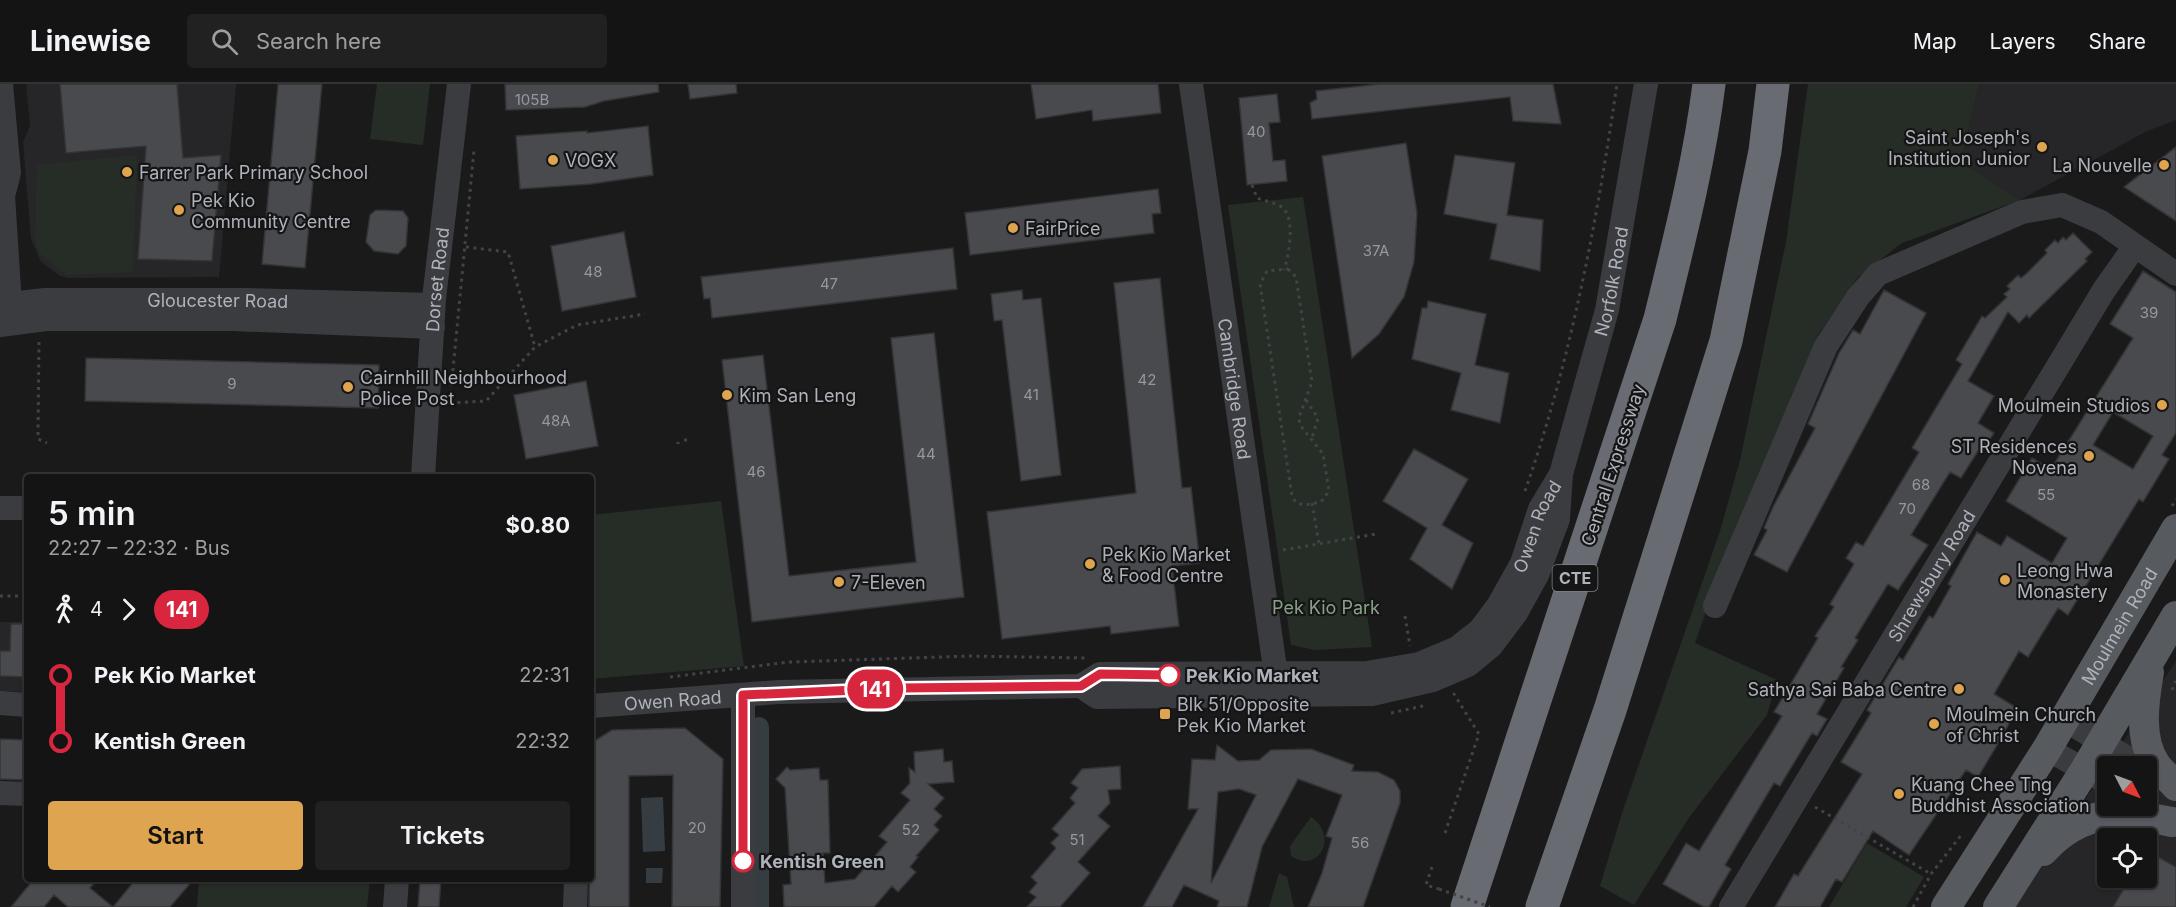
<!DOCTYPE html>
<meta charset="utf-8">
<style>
:root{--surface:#141414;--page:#212122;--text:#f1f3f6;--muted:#9d9ea0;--line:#333334;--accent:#dfa44f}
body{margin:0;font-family:Inter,sans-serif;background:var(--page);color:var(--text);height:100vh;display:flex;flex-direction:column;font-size:22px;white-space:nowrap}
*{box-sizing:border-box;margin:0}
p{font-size:20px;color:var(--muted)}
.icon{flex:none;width:33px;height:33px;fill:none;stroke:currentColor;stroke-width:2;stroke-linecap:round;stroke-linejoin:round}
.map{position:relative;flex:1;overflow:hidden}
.panel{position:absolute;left:24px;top:390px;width:570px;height:408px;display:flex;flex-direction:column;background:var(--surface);border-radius:6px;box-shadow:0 2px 4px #0004,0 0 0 2px var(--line)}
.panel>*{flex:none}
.badge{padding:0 12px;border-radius:20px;font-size:21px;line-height:39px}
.needle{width:39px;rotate:132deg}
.buttons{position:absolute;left:2097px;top:672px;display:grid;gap:12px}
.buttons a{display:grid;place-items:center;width:60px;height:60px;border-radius:6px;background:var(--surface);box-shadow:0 2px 4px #0004,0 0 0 2px var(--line);font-size:30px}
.map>.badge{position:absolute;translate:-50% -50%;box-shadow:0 0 0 3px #fff}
.legs{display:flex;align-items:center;gap:9px;height:66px;padding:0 24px;font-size:20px}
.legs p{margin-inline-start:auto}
.overview{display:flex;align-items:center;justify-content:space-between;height:102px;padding:0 24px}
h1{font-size:33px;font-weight:600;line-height:45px}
.button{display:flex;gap:12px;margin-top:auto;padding:12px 24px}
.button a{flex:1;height:69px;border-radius:6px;background:var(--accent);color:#111;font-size:24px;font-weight:600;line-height:69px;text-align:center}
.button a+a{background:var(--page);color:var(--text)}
ul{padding:0 24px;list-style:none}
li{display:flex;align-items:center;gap:21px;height:66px;font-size:22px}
li i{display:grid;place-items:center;width:9px;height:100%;margin:0 8px;background:currentColor}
li i::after{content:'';width:15px;height:15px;margin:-8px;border:4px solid;border-radius:50%;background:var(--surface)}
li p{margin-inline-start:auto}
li:first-child i{background:linear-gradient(#0000 50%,currentColor 0)}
li:last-child i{background:linear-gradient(currentColor 50%,#0000 0)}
header{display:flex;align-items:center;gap:36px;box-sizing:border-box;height:84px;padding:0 30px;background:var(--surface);border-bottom:2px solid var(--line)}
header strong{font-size:28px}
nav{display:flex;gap:33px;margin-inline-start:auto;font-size:21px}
.search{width:420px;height:54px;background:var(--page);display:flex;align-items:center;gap:15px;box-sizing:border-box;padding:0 21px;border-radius:6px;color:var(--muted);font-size:22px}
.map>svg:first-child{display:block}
.built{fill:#262628;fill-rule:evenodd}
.green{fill:#262d26}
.water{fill:#353d43}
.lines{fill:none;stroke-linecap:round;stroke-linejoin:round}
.canal{stroke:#353d43;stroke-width:20}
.building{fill:#494a4e;stroke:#343437;stroke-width:1.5;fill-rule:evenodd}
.path{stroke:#414347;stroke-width:3;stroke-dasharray:3 4.5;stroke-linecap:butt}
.minor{stroke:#3b3c40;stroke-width:24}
.major{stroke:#575a5f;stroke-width:30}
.highway{stroke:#686b71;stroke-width:33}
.path-bridge{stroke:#414347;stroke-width:3;stroke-dasharray:3 4.5;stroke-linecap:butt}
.line-1-casing{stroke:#fff;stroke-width:14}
.line-1{stroke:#d7263d;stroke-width:9}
.poi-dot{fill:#dfa44f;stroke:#151516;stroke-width:2}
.stop-1-dot{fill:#fff;stroke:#d7263d;stroke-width:3}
.labels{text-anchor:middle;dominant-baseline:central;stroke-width:4.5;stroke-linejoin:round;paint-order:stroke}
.number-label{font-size:15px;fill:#95989f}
.shield{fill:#151516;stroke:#808389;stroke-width:1.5}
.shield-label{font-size:16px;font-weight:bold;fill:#aeb2ba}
.poi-label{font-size:18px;fill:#aeb2ba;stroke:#151516;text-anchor:start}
.street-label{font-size:18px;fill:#aeb2ba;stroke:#151516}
.park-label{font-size:18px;fill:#87a287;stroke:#151516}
.stop-label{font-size:18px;font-weight:bold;fill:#aeb2ba;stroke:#151516;text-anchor:start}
</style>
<header>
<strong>Linewise</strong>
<div class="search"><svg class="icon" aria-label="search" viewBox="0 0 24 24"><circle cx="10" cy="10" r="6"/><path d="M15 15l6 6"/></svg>Search here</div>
<nav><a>Map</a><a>Layers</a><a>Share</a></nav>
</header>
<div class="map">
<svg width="2176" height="823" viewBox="0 0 2176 823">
<rect width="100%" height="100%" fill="#1a1a1b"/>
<path class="built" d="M26,0H236L219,193L69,194L60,192L41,178L31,155L23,58L30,42Z
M1979,0H2176V36L2145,48L2020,116L1961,77Z
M0,538H27V608L0,607Z
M2176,576V823H2015L2174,580ZM2108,682H2146V722H2108ZM2108,754H2146V794H2108Z"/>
<path class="green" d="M377,0H430L423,61L370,55Z
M1808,0H1979L1961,77L2020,116L1902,159L1858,193L1818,251L1733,450L1695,559L1777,596L1767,631L1688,735L1634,821L1600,802L1622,729L1720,447L1740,376L1786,158Z
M137,71L133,188L66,191L39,169L35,156L37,81Z
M1303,113L1372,563L1315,566L1291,561L1228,121Z
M721,417L744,582L591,595V431Z
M1311,733C1339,751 1319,791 1291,772L1290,762Z
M1867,759L1924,793L1906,823H1829Z
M1279,789L1287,793L1294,823H1269Z
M199,795H370L367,823H197Z"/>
<path class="water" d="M663,713L665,767L643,768L641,714Z
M646,784H663L662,799H646Z"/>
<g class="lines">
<path class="canal" d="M759,823V643"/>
</g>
<path class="building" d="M60,0H177L183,74L221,71L212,177L138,175L146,62L66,69Z
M278,0H322L305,184L262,180Z
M505,0H658L659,8L604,17L585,23L506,26Z
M688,0H736L737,9L690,15Z
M1031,0H1158L1161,29L1093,37L1092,26L1036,35Z
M1380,0H1553L1561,40L1513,37L1510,13L1312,35L1310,19L1317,15L1316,7Z
M1277,10L1280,38L1269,39L1273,77L1285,76L1287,97L1247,101L1239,14Z
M648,42L653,91L591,100L520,105L516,52L587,47V49Z
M1406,59L1417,129L1414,178L1404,213L1379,250L1352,274L1322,72Z
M2176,63V137L2124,103Z
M1455,71L1515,79L1507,131L1543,136L1540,187L1490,175L1497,140L1444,130Z
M1158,105L1161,129L1152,130L1154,149L970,171L965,129Z
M376,126L403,127L408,134L406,162L398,170L374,167L366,158L370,131Z
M624,148L636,213L562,227L551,162Z
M2073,149L2092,168L2085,175L2087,177L2029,234L2027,231L2019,239L2008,228L1968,297L1994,312L1978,339L1994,349L1981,369L1978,367L1961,394L1950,388L1911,451L1928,461L1898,506L1888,500L1855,554L1858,556L1841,583L1844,584L1817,630L1827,635L1817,652L1812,649L1780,702L1774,699L1725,781L1731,785L1709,823H1704L1663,800L1686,759L1699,767L1782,632L1774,628L1818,554L1815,552L1834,523L1830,520L1854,480L1846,474L1856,458L1863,462L1919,368L1912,364L1962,280L1956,276L1982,232L1985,234L2007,213L2004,210L2010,205L2007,202L2018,191L2021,194L2027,189L2047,169L2045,166L2055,156L2058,159L2063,153L2066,156Z
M953,164L957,205L712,234L710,214L704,215L701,193Z
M2143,187L2176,208V349L2162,371L2169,375L2143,418L2139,415L2068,531L2058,524L2028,573L2019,567L1994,610L2017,624L2002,653L1978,693L1966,686L1909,771L1873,747L1842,798L1836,795L1820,823H1775L1794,790L1798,792L1862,690L1841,678L1871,629L1867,626L1899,573L1903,576L1929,532L1933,534L1951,502L1948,500L1977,448L2001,462L2007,452L2052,479L2067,454L2006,417L2032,374L2051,385L2133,254L2110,240ZM2113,328L2153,352L2133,385L2093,361Z
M1160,194L1182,404L1191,403L1200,479L1172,482L1179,542L1111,550L1110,542L1002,555L987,428L1136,409L1114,199Z
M1022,206L1023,216L1041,214L1061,391L1021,397L1002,236L994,237L991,210Z
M1884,206L1926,229L1787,488L1754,471L1767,446L1764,444L1773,423L1815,344L1808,340L1839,269L1853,246L1860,250Z
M1428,217L1486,230L1475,281L1509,289L1500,339L1451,326L1461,289L1412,275L1422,224H1427Z
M934,249L964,513L752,538L722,276L763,271L789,492L916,478L891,254Z
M86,274L379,281L378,324L85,317Z
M586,297L598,362L526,375L514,311Z
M1414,365L1468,395L1442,441L1473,459L1452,505L1410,475L1427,444L1383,417Z
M11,540H27V593L0,592V567H10Z
M685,644L723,675L720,823H672L673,691L629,692V823H589L591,659L612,646Z
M0,655L27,656V696L0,695Z
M1217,661L1238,677L1259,676L1271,666L1311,665L1354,681L1352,687L1378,688L1394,696L1400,707V719L1363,823H1308L1322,789L1332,754L1326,752L1342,711L1298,695L1262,763L1247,823H1217L1219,817L1184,801L1172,823H1143L1198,725H1188L1192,675L1215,676ZM1239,705L1256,711L1211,799L1218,708Z
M943,665L944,678L952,677L954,698L928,700L944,714L934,725L942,732L934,741L939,746L916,772L918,773L910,783L916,788L898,808L892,802L874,823H784L783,801L791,800L785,704L776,695L787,683L790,686L819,684L820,696H828L830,769H823L825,799L855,795L887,758L879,752L910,716L901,709L910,699L909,684L915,688L914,668Z
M1120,682L1121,705L1108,706L1110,719L1098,732L1110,742L1078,778L1090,789L1060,823H1027L1036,813L1029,808L1037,799L1031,793L1056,764L1051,759L1059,751L1052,745L1075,719L1070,714L1078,704L1071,699L1082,685Z
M2146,766L2176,783V823H2113L2130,794H2146Z
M34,795H98L90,804L113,823L136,795H194L170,823H68L54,811L44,823H11Z
M420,795H441L439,823H418Z"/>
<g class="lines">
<path class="path" d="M1252,101L1257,114C1265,117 1278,119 1284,125C1295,138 1289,171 1284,186
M466,163L508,168L535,263
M1288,185L1296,193L1312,298L1299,333L1300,341L1323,370L1329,407L1321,418C1309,420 1298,425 1292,412L1260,200L1267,187Z
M39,258L38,349V355L47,359
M1306,316L1318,334L1312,354
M450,317L474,66
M450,319L486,317L535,263L577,241L645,230
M684,356H687
M678,358V360
M1525,407C1571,276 1597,137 1617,0
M1312,419L1319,460
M2172,422L2176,415
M1283,466L1376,450
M0,512H27
M1405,532L1410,562
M670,593L789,578L969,572L1085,574
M2172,606L2176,597
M1391,629L1423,622
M1815,723L1931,790
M1445,749L1479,650L1454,610L1452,611
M1432,783L1426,801L1439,805
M1913,823L1931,790L1962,750"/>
<g class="minor">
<path d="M1,0L9,89L3,112L11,236"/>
<path id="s1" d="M1191,0L1278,605"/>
<path id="s2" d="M0,221L45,216H247L433,221"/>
<path d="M0,241L46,235H233L433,243"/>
<path id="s3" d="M423,393L434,215L459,0"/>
<path d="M0,424H27"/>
<path d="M1715,522L1826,262L1858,213L1878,190L2022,128L2062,121L2101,138L2176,190"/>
<path id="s4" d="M1081,602L1097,613L1372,610L1433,596L1468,581L1491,562L1516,529L1537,491L1558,435L1561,390L1607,226L1646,0"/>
<path d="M0,619L27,621"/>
<path id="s5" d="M591,622L779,608L1081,602L1100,590L1367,589L1419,580L1457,564L1480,546L1498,522L1522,479L1540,425L1561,390"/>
<path d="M2064,635L2140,682"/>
<path d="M2047,665L2108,699"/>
<path d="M0,709L27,710"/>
<path d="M395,823L397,795"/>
<path d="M575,823L576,795"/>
<path d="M743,823V611"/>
<path id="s6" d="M1731,823L2104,206L2135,162"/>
</g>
<g class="major">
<path d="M2149,588C2144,617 2138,655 2156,681C2161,688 2170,695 2176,702"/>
<path d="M2043,767C2083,724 2119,727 2172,738"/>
<path id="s7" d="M1946,823L2047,665L2176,445"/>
<path d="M1998,823L2085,686L2176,532"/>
</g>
<path class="highway" d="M1467,823L1660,235C1679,157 1699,80 1709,0
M1542,823L1610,626L1726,257L1765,67L1773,0"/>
<path class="path-bridge" d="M1439,805L1490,823"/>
</g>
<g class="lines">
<g class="line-1-casing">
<path id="line-1" d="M743,777V611L900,604L1081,602L1100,590L1169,591"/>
</g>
<use href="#line-1" class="line-1"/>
</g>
<g class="poi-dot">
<circle cx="2042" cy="63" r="6"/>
<circle cx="553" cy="76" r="6"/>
<circle cx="2164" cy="81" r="6"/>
<circle cx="127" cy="88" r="6"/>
<circle cx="179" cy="126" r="6"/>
<circle cx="1013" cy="144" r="6"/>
<circle cx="348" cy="303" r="6"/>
<circle cx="727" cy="311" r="6"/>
<circle cx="2162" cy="321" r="6"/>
<circle cx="2089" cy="372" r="6"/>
<circle cx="1090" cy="480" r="6"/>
<circle cx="2005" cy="496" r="6"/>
<circle cx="839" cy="498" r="6"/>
<circle cx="1959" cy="605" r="6"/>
<rect x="1159" y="624" width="12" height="12" rx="3"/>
<circle cx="1934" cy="640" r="6"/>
<circle cx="1899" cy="710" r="6"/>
</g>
<g class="stop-1-dot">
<circle cx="1169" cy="591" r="10"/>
<circle cx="743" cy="777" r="10"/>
</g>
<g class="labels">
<g class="number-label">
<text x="532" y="15">105B</text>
<text x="1256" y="47">40</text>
<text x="1376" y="166">37A</text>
<text x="593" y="187">48</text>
<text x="829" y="199">47</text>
<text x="2149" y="228">39</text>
<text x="1147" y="295">42</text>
<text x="232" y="299">9</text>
<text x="1031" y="310">41</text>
<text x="556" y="336">48A</text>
<text x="926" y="369">44</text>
<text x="756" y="387">46</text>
<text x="1921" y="400">68</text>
<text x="2046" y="410">55</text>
<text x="1907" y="424">70</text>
<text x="697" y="743">20</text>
<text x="911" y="745">52</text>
<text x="1077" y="755">51</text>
<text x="1360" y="758">56</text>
</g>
<rect class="shield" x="1552.5" y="481" width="45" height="26" rx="4.5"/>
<g class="shield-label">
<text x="1575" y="494">CTE</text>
</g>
<g class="poi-label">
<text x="2030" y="53" text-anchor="end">Saint Joseph's<tspan x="2030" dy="21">Institution Junior</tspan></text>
<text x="565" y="76">VOGX</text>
<text x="2152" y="81" text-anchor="end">La Nouvelle</text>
<text x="139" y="88">Farrer Park Primary School</text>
<text x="191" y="116">Pek Kio<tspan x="191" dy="21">Community Centre</tspan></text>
<text x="1025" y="144">FairPrice</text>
<text x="360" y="293">Cairnhill Neighbourhood<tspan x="360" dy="21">Police Post</tspan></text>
<text x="739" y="311">Kim San Leng</text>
<text x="2150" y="321" text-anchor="end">Moulmein Studios</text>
<text x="2077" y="362" text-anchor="end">ST Residences<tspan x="2077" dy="21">Novena</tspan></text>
<text x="1102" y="470">Pek Kio Market<tspan x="1102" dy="21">&amp; Food Centre</tspan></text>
<text x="2017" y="486">Leong Hwa<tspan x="2017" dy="21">Monastery</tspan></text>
<text x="851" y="498">7-Eleven</text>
<text x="1947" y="605" text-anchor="end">Sathya Sai Baba Centre</text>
<text x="1177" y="620">Blk 51/Opposite<tspan x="1177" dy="21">Pek Kio Market</tspan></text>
<text x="1946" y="630">Moulmein Church<tspan x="1946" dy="21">of Christ</tspan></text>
<text x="1911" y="700">Kuang Chee Tng<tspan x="1911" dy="21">Buddhist Association</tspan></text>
</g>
<g class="street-label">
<text stroke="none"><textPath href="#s3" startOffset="198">Dorset Road</textPath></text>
<text stroke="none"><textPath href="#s4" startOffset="814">Norfolk Road</textPath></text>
<text stroke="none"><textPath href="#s2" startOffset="218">Gloucester Road</textPath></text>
<text stroke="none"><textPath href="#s1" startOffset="308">Cambridge Road</textPath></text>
<text transform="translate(1613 381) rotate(-72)">Central Expressway</text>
<text stroke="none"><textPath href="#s5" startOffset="1022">Owen Road</textPath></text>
<text stroke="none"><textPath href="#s6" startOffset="387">Shrewsbury Road</textPath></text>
<text stroke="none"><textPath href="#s7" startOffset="330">Moulmein Road</textPath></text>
<text stroke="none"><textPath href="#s5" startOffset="82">Owen Road</textPath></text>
</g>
<g class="park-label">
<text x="1326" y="523">Pek Kio Park</text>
</g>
<g class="stop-label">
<text x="1186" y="591">Pek Kio Market</text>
<text x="760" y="777">Kentish Green</text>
</g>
</g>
</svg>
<div class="buttons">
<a><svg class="needle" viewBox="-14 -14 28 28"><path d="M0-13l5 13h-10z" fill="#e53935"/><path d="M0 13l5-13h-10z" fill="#9d9ea0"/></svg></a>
<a><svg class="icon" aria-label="locate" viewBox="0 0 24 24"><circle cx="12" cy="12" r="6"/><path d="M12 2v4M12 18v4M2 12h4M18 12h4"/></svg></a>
</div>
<b class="badge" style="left:875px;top:605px;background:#d7263d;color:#fff">141</b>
<section class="panel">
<div class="overview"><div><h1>5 min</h1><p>22:27 – 22:32 · Bus</p></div><b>$0.80</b></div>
<div class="legs"><svg class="icon" aria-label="walk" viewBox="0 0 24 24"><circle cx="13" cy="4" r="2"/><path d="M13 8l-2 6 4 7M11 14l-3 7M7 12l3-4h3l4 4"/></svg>4<svg class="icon" aria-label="forward" viewBox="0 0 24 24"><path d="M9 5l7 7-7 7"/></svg><b class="badge" style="background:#d7263d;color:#fff">141</b></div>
<ul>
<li><i style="color:#d7263d"></i><b>Pek Kio Market</b><p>22:31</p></li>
<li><i style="color:#d7263d"></i><b>Kentish Green</b><p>22:32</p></li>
</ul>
<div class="button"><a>Start</a><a>Tickets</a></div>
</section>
</div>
